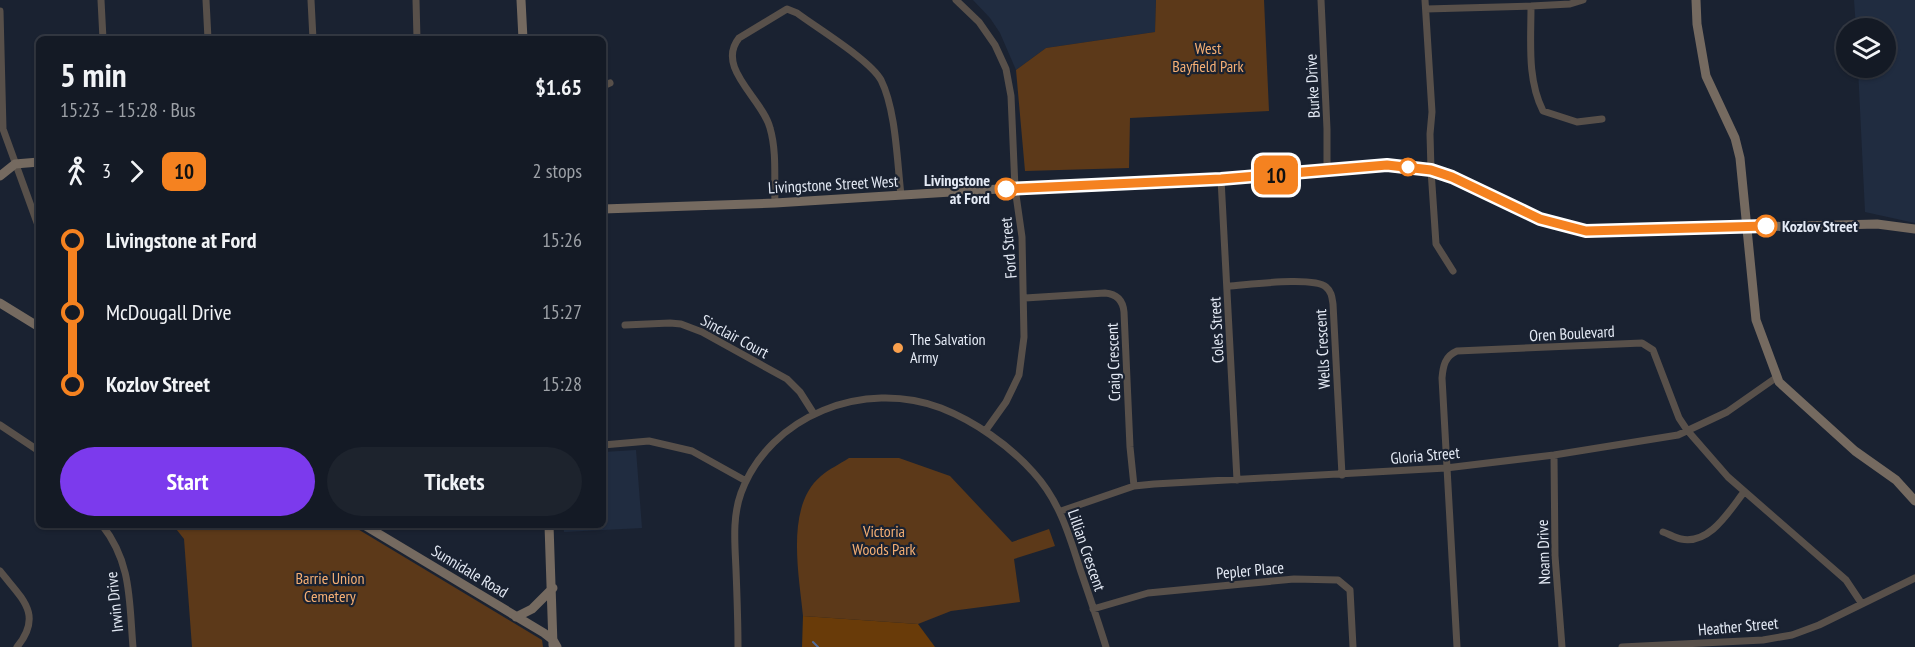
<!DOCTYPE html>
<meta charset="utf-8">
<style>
:root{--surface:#141a25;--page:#1d232d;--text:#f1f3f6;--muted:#9da1a7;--line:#333842;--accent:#7c3aed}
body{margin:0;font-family:"PT Sans Narrow",sans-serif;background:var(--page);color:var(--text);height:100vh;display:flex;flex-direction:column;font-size:22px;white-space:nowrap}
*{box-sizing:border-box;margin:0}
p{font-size:20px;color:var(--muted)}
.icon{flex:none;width:33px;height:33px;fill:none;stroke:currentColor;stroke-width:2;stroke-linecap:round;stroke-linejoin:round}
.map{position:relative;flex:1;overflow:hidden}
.sheet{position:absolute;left:36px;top:36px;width:570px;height:492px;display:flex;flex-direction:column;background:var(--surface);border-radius:9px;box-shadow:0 2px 4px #0004,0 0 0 2px var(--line)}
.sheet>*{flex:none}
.badge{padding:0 12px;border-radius:9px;font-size:21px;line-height:39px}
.buttons{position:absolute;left:1836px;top:18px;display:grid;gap:12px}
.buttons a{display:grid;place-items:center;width:60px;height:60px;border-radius:50%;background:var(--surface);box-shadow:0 2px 4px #0004,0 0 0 2px var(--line);font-size:30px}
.map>.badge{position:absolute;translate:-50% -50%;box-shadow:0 0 0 3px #fff}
.legs{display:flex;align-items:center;gap:9px;height:66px;padding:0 24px;font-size:20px}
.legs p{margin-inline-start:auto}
.summary{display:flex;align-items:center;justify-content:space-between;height:102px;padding:0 24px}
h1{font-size:33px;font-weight:700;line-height:45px}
.button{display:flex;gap:12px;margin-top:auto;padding:12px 24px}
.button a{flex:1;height:69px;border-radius:36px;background:var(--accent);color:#fff;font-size:24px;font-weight:700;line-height:69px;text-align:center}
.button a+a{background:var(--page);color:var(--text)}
ul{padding:0 24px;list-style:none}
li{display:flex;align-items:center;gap:21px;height:72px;font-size:22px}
li i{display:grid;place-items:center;width:9px;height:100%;margin:0 8px;background:currentColor}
li i::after{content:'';width:15px;height:15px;margin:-8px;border:4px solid;border-radius:50%;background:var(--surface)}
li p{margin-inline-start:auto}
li:first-child i{background:linear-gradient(#0000 50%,currentColor 0)}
li:last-child i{background:linear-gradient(currentColor 50%,#0000 0)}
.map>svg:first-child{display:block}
.built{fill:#202c40}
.green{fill:#5c3919}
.forest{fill:#693b09}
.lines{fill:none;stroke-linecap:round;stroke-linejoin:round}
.stream{stroke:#516b98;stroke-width:2}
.street{stroke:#58504a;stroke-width:7}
.secondary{stroke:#756a60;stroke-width:9}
.line-1-casing{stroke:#fff;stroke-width:14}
.line-1{stroke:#f58220;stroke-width:9}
.stop-1-dot{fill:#fff;stroke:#f58220;stroke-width:3}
.poi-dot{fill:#f9a04d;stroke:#1a2231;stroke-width:2}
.labels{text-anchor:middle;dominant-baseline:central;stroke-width:4.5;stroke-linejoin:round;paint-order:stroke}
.park-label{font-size:16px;fill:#f5af74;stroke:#1a2231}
.street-label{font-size:16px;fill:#e4eaf5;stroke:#1a2231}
.stop-label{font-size:16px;font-weight:bold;fill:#e4eaf5;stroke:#1a2231;text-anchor:end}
.poi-label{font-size:16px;fill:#e4eaf5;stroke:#1a2231;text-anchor:start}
</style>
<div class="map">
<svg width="1915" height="647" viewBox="0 0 1915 647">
<rect width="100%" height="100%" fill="#1a2231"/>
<path class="built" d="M973,0H1156L1155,32L1046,48L1016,70L1000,33L990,18Z
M1854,0H1915V223L1865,212L1858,68H1886V28H1856Z
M636,450L642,528L564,532L563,525H603V452Z"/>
<path class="green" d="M1156,0H1264L1269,111L1130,118L1129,168L1025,171L1016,70L1046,48L1155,32Z
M849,458H899L950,476L1012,542L1049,529L1055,546L1014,559L1020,602L951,611L918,624L803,616C799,574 785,506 821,476C829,469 840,464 849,458Z
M173,525H351L542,640L543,647H192L184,539Z"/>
<path class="forest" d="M803,616L918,624L935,647H802Z"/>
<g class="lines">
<path class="stream" d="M813,642L818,647"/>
<path class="street" d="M101,0L103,39
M206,0L208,39
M311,0L313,39
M416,0L417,39
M956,0L979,22L995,45L1006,69L1011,96L1015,188L1022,237L1024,337L1019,375L1006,402L986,430
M1321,0L1327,129V170
M1425,0L1432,112L1430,134L1431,170L1436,244L1453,271
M1531,6C1531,42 1527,79 1543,111L1577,122L1602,119
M1426,9L1531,6L1570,4L1583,0
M0,11L3,129L39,228
M603,86L610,83
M1221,179L1237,480
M775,203C774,179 777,152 770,128C763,99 715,68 739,38L787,9L797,13C817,28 870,60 881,80C896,110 897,161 901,195
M1228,286C1247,285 1313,276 1326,287C1332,292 1332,298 1333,304L1342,475
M1025,298L1105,293C1117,294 1123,301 1124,312L1130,447L1134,486
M625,325L670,323L681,324L702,332L787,379L800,392L814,414
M0,425L39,451
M603,445L649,441L692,451L746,481
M1554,455L1555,556L1562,647
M1061,511L1134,486L1154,484L1446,468L1554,455L1678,435L1727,412L1777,377
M102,525C132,563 129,601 133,647
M1663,532C1669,534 1675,538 1681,539C1710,545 1729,511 1744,492
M0,571C21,598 44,614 17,647
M1093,609L1148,593L1294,579L1338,580L1350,590L1353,647
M738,647C738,621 737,595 736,570C735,544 732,518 741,493C770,415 864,379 941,408C974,421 1009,445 1033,472C1059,500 1069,534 1080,569C1089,595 1098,621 1106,647
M1457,647L1442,378C1443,366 1445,356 1457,351L1642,343L1653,350L1679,418L1687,430L1728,477L1846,580L1862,604
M1622,647L1763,640L1792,635L1819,625L1915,578"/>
<path class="secondary" d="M521,0L523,39
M1696,0L1697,24L1706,76L1735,138L1740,158L1756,320L1779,382L1855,451L1896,480L1915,501
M0,176L15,164L39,162
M603,209L775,203L1015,188L1221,179L1387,165L1431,170L1452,177L1540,219L1586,231L1877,224L1915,229
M0,303L39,327
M364,525L544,633L553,640L557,647
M549,525L553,645
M516,617L532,609L553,588"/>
</g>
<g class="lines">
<g class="line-1-casing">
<path id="line-1" d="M1006,189L1221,179L1387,165L1431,170L1452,177L1540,219L1586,231L1766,226"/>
</g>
<use href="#line-1" class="line-1"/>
</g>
<g class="stop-1-dot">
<circle cx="1408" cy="167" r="8"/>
<circle cx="1006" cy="189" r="10"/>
<circle cx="1766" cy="226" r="10"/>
</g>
<circle class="poi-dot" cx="898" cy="348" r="6"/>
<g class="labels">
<g class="park-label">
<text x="1208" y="48">West<tspan x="1208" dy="18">Bayfield Park</tspan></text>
<text x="884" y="531">Victoria<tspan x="884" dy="18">Woods Park</tspan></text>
<text x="330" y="578">Barrie Union<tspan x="330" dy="18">Cemetery</tspan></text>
</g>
<g class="street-label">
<text transform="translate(1312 86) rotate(-93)">Burke Drive</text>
<text transform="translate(833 184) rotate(-3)">Livingstone Street West</text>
<text transform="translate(1008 248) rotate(-95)">Ford Street</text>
<text transform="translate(1216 330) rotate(-93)">Coles Street</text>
<text transform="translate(1572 333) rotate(-3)">Oren Boulevard</text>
<text transform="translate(735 336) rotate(28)">Sinclair Court</text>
<text transform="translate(1322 349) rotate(-93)">Wells Crescent</text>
<text transform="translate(1113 362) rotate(-92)">Craig Crescent</text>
<text transform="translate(1425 455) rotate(-5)">Gloria Street</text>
<text transform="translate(1087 550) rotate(71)">Lillian Crescent</text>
<text transform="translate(1543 552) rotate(-92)">Noam Drive</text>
<text transform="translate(1250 570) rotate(-5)">Pepler Place</text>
<text transform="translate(470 571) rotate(31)">Sunnidale Road</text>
<text transform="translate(114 602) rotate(-96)">Irwin Drive</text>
<text transform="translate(1738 626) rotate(-5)">Heather Street</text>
</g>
<g class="stop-label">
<text x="990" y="180">Livingstone<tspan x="990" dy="18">at Ford</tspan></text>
<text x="1782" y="226" text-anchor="start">Kozlov Street</text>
</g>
<g class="poi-label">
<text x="910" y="339">The Salvation<tspan x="910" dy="18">Army</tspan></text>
</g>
</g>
</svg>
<div class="buttons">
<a><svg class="icon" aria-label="layers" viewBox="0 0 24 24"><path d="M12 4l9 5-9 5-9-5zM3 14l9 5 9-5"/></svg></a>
</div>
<b class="badge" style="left:1276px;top:175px;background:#f58220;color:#111">10</b>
<section class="sheet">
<div class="summary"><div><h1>5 min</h1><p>15:23 – 15:28 · Bus</p></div><b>$1.65</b></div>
<div class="legs"><svg class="icon" aria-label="walk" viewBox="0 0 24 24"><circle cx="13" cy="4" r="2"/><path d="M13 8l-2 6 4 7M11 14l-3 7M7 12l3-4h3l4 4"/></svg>3<svg class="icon" aria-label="forward" viewBox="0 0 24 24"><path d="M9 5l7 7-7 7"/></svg><b class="badge" style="background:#f58220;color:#111">10</b><p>2 stops</p></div>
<ul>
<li><i style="color:#f58220"></i><b>Livingstone at Ford</b><p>15:26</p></li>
<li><i style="color:#f58220"></i><span>McDougall Drive</span><p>15:27</p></li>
<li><i style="color:#f58220"></i><b>Kozlov Street</b><p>15:28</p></li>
</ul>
<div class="button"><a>Start</a><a>Tickets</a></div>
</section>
</div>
